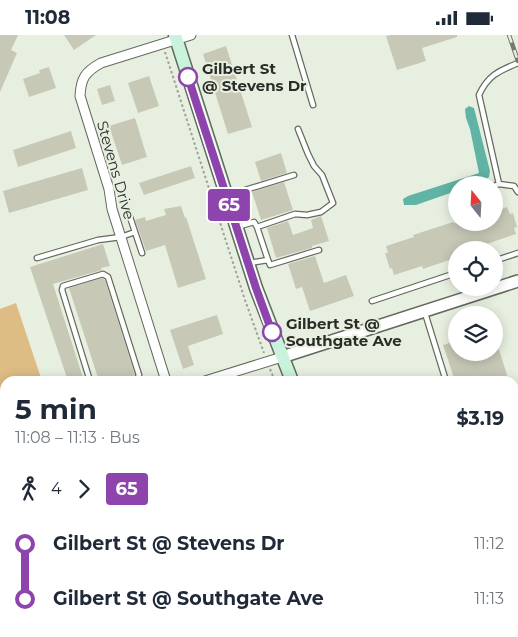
<!DOCTYPE html>
<meta charset="utf-8">
<style>
:root{--surface:#fff;--page:#f6f6f7;--text:#1f2937;--muted:#747a83}
body{margin:0;font-family:Montserrat,sans-serif;background:var(--page);color:var(--text);height:100vh;display:flex;flex-direction:column;font-size:19px;white-space:nowrap}
*{box-sizing:border-box;margin:0}
p{font-size:16px;color:var(--muted)}
.icon{flex:none;width:28px;height:28px;fill:none;stroke:currentColor;stroke-width:2;stroke-linecap:round;stroke-linejoin:round}
.map{position:relative;flex:1;overflow:hidden}
.sheet{position:absolute;left:0px;top:341px;width:519px;height:261px;display:flex;flex-direction:column;background:var(--surface);border-radius:15px 15px 0 0;box-shadow:0 2px 12px #0003}
.sheet>*{flex:none}
.badge{padding:0 10px;border-radius:4px;font-size:18px;line-height:32px}
.needle{width:32px;rotate:342deg}
.fabs{position:absolute;left:448px;top:141px;display:grid;gap:10px}
.fabs a{display:grid;place-items:center;width:55px;height:55px;border-radius:50%;background:var(--surface);box-shadow:0 2px 12px #0003;font-size:25px}
.map>.badge{position:absolute;translate:-50% -50%;box-shadow:0 0 0 2px #fff}
.legs{display:flex;align-items:center;gap:8px;height:55px;padding:0 15px;font-size:16px}
.legs p{margin-inline-start:auto}
.overview{display:flex;align-items:center;justify-content:space-between;height:85px;padding:0 15px}
h1{font-size:28px;font-weight:700;line-height:38px}
ul{padding:0 15px;list-style:none}
li{display:flex;align-items:center;gap:18px;height:55px;font-size:19px}
li i{display:grid;place-items:center;width:8px;height:100%;margin:0 6px;background:currentColor}
li i::after{content:'';width:12px;height:12px;margin:-6px;border:4px solid;border-radius:50%;background:var(--surface)}
li p{margin-inline-start:auto}
li:first-child i{background:linear-gradient(#0000 50%,currentColor 0)}
li:last-child i{background:linear-gradient(currentColor 50%,#0000 0)}
.status{display:flex;justify-content:space-between;align-items:center;height:35px;padding:0 25px;background:var(--surface);direction:ltr}
.status svg{height:14px;fill:currentColor}
.map>svg:first-child{display:block}
.green{fill:#debd84}
.water{fill:#60b3a5}
.lines{fill:none;stroke-linecap:round;stroke-linejoin:round}
.stream{stroke:#60b3a5;stroke-width:2.5}
.building{fill:#c8c8b7}
.service-casing{stroke:#636a5d;stroke-width:7}
.minor-casing{stroke:#636a5d;stroke-width:11}
.tertiary-casing{stroke:#636a5d;stroke-width:14}
.secondary-casing{stroke:#636a5d;stroke-width:15}
.path{stroke:#9ca296;stroke-width:2;stroke-dasharray:2.5 2.5;stroke-linecap:butt}
.service{stroke:#fff;stroke-width:4.5}
.minor{stroke:#fff;stroke-width:9}
.tertiary{stroke:#fff;stroke-width:11}
.secondary{stroke:#c9f3dc;stroke-width:12}
.rail-casing{stroke:#747a70;stroke-width:4.5}
.rail{stroke:#e7f0e0;stroke-width:2.5;stroke-dasharray:8;stroke-linecap:butt}
.line-1-casing{stroke:#fff;stroke-width:11}
.line-1{stroke:#8e44ad;stroke-width:8}
.stop-1-dot{fill:#fff;stroke:#8e44ad;stroke-width:2.5}
.labels{text-anchor:middle;dominant-baseline:central;stroke-width:4;stroke-linejoin:round;paint-order:stroke}
.stop-label{font-size:15px;font-weight:bold;fill:#2a2d27;stroke:#e7f0e0;text-anchor:start}
.street-label{font-size:15px;fill:#2a2d27;stroke:#e7f0e0}
</style>
<div class="status"><b>11:08</b><svg viewBox="0 0 49 12"><path d="M0 12V9h3v3zM5 12V6h3v6zM10 12V3h3v9zM15 12V0h3v12zM26 1h20v11H26zM47 4h2v5h-2z"/></svg></div>
<div class="map">
<svg width="518" height="602" viewBox="0 0 518 602">
<rect width="100%" height="100%" fill="#e7f0e0"/>
<path class="green" d="M16,268L42,346H5V409L0,408V274Z"/>
<path class="water" d="M469,71L474,73L490,136L489,142C477,151 470,150 456,150V156L416,170H404L403,164L408,161L479,138L470,94L466,83L465,74Z"/>
<g class="lines">
<path class="stream" d="M514,452L518,434
M470,602L471,598"/>
</g>
<path class="building" d="M0,0H18L11,15L17,18L0,57Z
M64,0H96L74,15Z
M391,0H457V2L422,13L426,26L397,35L386,1Z
M226,11L252,92L228,99L203,19Z
M49,32L56,53L29,62L23,44L40,38L39,35Z
M149,41L159,71L138,78L128,48Z
M110,50L115,66L102,70L97,54Z
M135,83L147,122L122,130L109,91Z
M71,96L76,113L18,132L13,115Z
M281,118L287,138L261,146L255,127Z
M191,131L195,143L144,160L139,148Z
M82,133L88,155L9,178L3,156Z
M284,147L293,175L261,185L252,157Z
M181,171L185,183L186,182L206,244L178,253L165,210L146,216L135,185L145,182L146,186L166,180L164,174Z
M507,172L510,179L513,178L517,192L514,193L516,199L469,215H456V219L454,220L455,223L423,234L422,231L394,240L392,233L390,234L385,218H388L386,211L414,202L413,200L453,187L454,188H494V177Z
M321,181L329,206L312,211V213L276,223L267,193L288,186L293,200L313,193L311,185Z
M103,209L110,231L101,233L102,235L53,249L84,346H68L30,232Z
M315,221L324,248L346,240L354,261L310,276L302,252L296,254L288,229Z
M102,243L105,245L135,340L118,346H99L69,253Z
M217,280L223,299L188,311L194,330L183,334L170,295Z
M495,302L509,346H455L443,310L456,306V318H494V303Z"/>
<g class="lines">
<g class="service-casing">
<path id="service" d="M292,0L313,70
M499,149L479,60C488,40 499,36 518,28
M494,151L499,149L514,151L518,157
M229,160L294,140
M129,179L142,218
M237,192L254,187L257,192L295,179L307,180L321,177L333,168L322,140L314,131L308,119L298,94
M257,192L268,225
M37,223L98,205L121,202L135,197
M494,226L518,218
M249,228L268,225L270,230L319,215
M372,266L456,238
M425,278L446,346
M90,346L62,255L63,251L103,239L108,242L139,340L137,344L131,346
M239,598L241,602
M331,602L344,598"/>
</g>
<g class="minor-casing">
<path id="minor" d="M166,346L112,174L109,154L80,61C81,43 85,37 101,28L191,0
M205,346L282,322"/>
</g>
<g class="tertiary-casing">
<path id="tertiary" d="M282,322L518,246"/>
</g>
<g class="secondary-casing">
<path id="secondary" d="M175,0L256,253L292,346
M412,598L414,602"/>
</g>
<path class="path" d="M165,17L245,265L264,318
M270,334L275,346
M394,598L397,602"/>
<use href="#service" class="service"/>
<use href="#minor" class="minor"/>
<use href="#tertiary" class="tertiary"/>
<use href="#secondary" class="secondary"/>
<g class="rail-casing">
<path id="rail" d="M509,0L518,26
M514,520L518,502
M494,602L495,598"/>
</g>
<use href="#rail" class="rail"/>
</g>
<g class="lines">
<g class="line-1-casing">
<path id="line-1" d="M188,42L256,253L272,297"/>
</g>
<use href="#line-1" class="line-1"/>
</g>
<g class="stop-1-dot">
<circle cx="188" cy="42" r="9"/>
<circle cx="272" cy="297" r="9"/>
</g>
<g class="labels">
<g class="stop-label">
<text x="202" y="33">Gilbert St<tspan x="202" dy="17">@ Stevens Dr</tspan></text>
<text x="286" y="288">Gilbert St @<tspan x="286" dy="17">Southgate Ave</tspan></text>
</g>
<g class="street-label">
<text transform="translate(116 135) rotate(74)">Stevens Drive</text>
</g>
</g>
</svg>
<div class="fabs">
<a><svg class="needle" viewBox="-14 -14 28 28"><path d="M0-13l5 13h-10z" fill="#e53935"/><path d="M0 13l5-13h-10z" fill="#747a83"/></svg></a>
<a><svg class="icon" aria-label="locate" viewBox="0 0 24 24"><circle cx="12" cy="12" r="6"/><path d="M12 2v4M12 18v4M2 12h4M18 12h4"/></svg></a>
<a><svg class="icon" aria-label="layers" viewBox="0 0 24 24"><path d="M12 4l9 5-9 5-9-5zM3 14l9 5 9-5"/></svg></a>
</div>
<b class="badge" style="left:229px;top:170px;background:#8e44ad;color:#fff">65</b>
<section class="sheet">
<div class="overview"><div><h1>5 min</h1><p>11:08 – 11:13 · Bus</p></div><b>$3.19</b></div>
<div class="legs"><svg class="icon" aria-label="walk" viewBox="0 0 24 24"><circle cx="13" cy="4" r="2"/><path d="M13 8l-2 6 4 7M11 14l-3 7M7 12l3-4h3l4 4"/></svg>4<svg class="icon" aria-label="forward" viewBox="0 0 24 24"><path d="M9 5l7 7-7 7"/></svg><b class="badge" style="background:#8e44ad;color:#fff">65</b></div>
<ul>
<li><i style="color:#8e44ad"></i><b>Gilbert St @ Stevens Dr</b><p>11:12</p></li>
<li><i style="color:#8e44ad"></i><b>Gilbert St @ Southgate Ave</b><p>11:13</p></li>
</ul>
</section>
</div>
